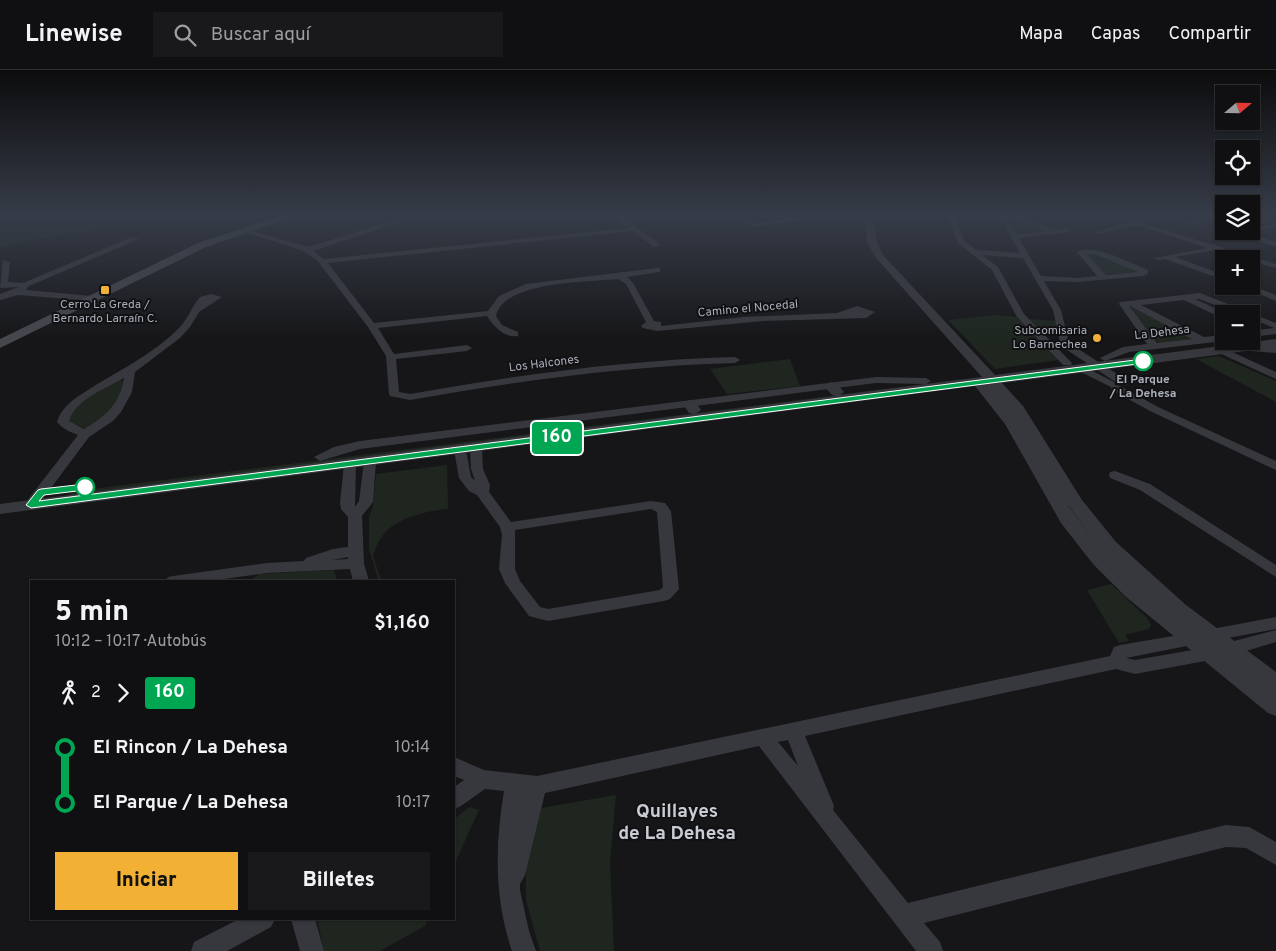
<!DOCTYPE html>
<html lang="es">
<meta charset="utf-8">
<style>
:root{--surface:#101012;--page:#19191b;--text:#f1f3f6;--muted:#9c9d9f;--line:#303032;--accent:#f2b134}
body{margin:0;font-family:Overpass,sans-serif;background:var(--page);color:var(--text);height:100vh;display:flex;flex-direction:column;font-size:19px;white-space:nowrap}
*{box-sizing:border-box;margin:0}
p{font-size:16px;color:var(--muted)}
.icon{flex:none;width:28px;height:28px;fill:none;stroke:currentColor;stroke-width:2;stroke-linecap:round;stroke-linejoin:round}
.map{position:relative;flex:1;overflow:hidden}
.sheet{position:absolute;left:30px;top:510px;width:425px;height:340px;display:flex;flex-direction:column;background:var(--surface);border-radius:0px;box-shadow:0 1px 4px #0004,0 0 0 1px var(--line)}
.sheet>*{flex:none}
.badge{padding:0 10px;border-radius:4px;font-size:18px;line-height:32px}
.needle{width:32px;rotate:70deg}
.fabs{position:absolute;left:1215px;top:15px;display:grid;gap:10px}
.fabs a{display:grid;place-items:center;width:45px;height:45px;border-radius:0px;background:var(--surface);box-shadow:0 1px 4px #0004,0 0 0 1px var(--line);font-size:25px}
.map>.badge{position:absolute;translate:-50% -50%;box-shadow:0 0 0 2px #fff}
.legs{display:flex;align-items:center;gap:8px;height:55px;padding:0 25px;font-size:16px}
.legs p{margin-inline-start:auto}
.summary{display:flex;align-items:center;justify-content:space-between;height:85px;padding:0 25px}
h1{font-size:28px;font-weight:800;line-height:38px}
.primary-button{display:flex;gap:10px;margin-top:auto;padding:10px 25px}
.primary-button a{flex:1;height:58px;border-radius:0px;background:var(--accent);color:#111;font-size:20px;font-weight:800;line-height:58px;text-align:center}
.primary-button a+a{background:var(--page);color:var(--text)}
ul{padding:0 25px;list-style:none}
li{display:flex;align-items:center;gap:18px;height:55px;font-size:19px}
li i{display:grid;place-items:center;width:8px;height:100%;margin:0 6px;background:currentColor}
li i::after{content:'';width:12px;height:12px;margin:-6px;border:4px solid;border-radius:50%;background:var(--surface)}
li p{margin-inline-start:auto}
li:first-child i{background:linear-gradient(#0000 50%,currentColor 0)}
li:last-child i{background:linear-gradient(currentColor 50%,#0000 0)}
header{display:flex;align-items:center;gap:30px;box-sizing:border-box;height:70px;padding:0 25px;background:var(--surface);border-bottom:1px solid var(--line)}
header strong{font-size:24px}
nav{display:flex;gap:28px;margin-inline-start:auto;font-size:18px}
.search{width:350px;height:45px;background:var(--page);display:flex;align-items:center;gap:12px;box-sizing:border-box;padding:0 18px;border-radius:0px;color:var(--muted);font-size:19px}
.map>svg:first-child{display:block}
.green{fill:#1e261f}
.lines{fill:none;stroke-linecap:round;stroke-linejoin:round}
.minor{fill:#37383d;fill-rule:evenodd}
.tertiary{fill:#37383d;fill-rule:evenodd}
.secondary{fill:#45474d;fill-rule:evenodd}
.line-1{fill:#00a651;stroke:#fff}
.poi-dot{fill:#f2b134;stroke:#111113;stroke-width:2}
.stop-1-dot{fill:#fff;stroke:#00a651;stroke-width:2.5}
.labels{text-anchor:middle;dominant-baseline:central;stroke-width:4;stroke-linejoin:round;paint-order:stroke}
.far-poi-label{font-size:12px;fill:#a8adb8;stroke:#111113}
.far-street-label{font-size:12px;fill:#a8adb8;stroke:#111113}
.far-stop-label{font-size:12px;font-weight:bold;fill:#a8adb8;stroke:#111113}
.near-neighbourhood-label{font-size:19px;font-weight:bold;fill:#c9ccd4;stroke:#111113}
</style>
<header>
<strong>Linewise</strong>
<div class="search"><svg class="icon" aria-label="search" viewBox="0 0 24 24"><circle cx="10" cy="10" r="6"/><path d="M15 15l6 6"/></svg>Buscar aquí</div>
<nav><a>Mapa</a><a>Capas</a><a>Compartir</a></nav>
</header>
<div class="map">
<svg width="1276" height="881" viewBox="0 0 1276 881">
<rect width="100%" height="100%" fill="#161618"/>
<path class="green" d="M0,145H216V146L29,170L0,178Z
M1009,147L1044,159L1045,161L1018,163L1007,148Z
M1086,182H1092L1141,202L1102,204Z
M1128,236H1131L1193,269L1160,273L1156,271Z
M997,245L1016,247L1034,262L1058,290L995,299L948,250Z
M1029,249L1058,251L1057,262C1045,266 1037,257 1029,249Z
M1219,286L1276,311V332L1196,289Z
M790,289L800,316L727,324L710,299Z
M963,309L969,310L72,426L68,423L76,421Z
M120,310L123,311C121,338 106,344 86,359L68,351C77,330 99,319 120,310Z
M447,395L448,439C426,441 394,448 381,468C377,473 375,480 373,486L380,507L384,511H379L369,480V447L373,436L376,404Z
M334,500L337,511H253L252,509L259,504Z
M1111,514L1147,548L1151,555L1149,559L1125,565L1129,571L1119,573L1087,520Z
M616,725L610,792L614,881H540L526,830V788L541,738Z
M470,737L479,740L454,795V749Z
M317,849H428L425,856L380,881H324Z"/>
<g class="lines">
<path class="minor" d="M410,145H422L313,181L324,189L628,158L612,145H620L661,175L654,177L633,161L328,193L374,253L488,241L499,226L526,214L657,198H660V202L627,207L633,213L654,251L661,252V256L743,247L837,243L857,236L875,242L866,248L763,251L657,261L643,258L641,256L646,252L626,214L618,209C589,212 503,211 496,246L502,255L518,262V266C504,268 494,257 487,246L378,258L394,284L467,275L472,278L467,281L396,289L399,322L410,324C518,305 625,290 735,287L740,290L735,293C625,296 518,311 410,330L390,326L389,324L386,286L368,257L317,190L301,180L240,161L244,159L308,177Z
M729,145H738L754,153L820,145H844L753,157Z
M852,145H863L871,149L868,151Z
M947,145H954L964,170L976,180L1020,183L999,145H1016L1055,160L1071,158L1068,162L1019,168L1041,206L1077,208L1097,206L1077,182C1092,172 1132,194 1148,200V204L1143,206L1077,212L1044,211L1061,240L1069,273L1128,311V315H1120L1061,276L1053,240L1023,188L982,185L998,197L1024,244L1072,293L1071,295H1063L1017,247L992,200L958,173ZM1006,147L1047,161L1017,164ZM1087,184H1095L1138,202L1106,205Z
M1059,145H1093L1075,150Z
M1160,145C1171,145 1182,151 1193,151C1201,150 1208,145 1217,145L1194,155Z
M1142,148L1145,150L1143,152L1145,154L1276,194V198L1251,191V189H1242L1216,180L1175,187L1224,205V210L1165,189L1158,190L1154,188L1207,178L1138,155L1099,164L1095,162Z
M1276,154V158L1251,161V157Z
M1242,161H1249V163L1276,172V177L1242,166Z
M132,167L139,169L29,216L26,220L92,226L95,227V231L18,225L0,230V224L19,217L0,218L3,190L10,192L8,212L23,213Z
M1251,215L1276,225V231L1241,216Z
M1200,223L1276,253V264L1251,267V261L1274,258L1251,248V244H1239L1199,229H1195L1227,244H1224V249L1184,230L1141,235L1204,267L1224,265V271L1129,282L1105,291L1100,288L1123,277L1147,274L1119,234L1120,232ZM1129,236H1130L1192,269L1157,273Z
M211,224L222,227L199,242L190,257L180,268L135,302L132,322L121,342L113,351L89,367L36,438H26L24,435L26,432L78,365C70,362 63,359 57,352C61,338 73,329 85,322C117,301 151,286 178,259C188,250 191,237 200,227ZM124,308C120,334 106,346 84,359L69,351C75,330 106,318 124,308Z
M1243,275L1276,277V283L1240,280V276Z
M1221,277L1276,302V309L1217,282L1216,280Z
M1083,296L1114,312L1115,315L1120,316L1158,337L1276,391V400L1150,341L1112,320L1111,317L1079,301V297Z
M876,307L926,308L931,311L926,314L876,313L360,379L320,391L314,387L334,377L360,371Z
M476,374L482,378L483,399L490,415L489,422L511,452L651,431L665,433L671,441L679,519L670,529L664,531L548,551L529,546L505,513L499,499L502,465L500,457L477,425L469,421L459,408L454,380L460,376L466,380L471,407L475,411L471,399L470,378ZM651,439L657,442L663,517L660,520L548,539L540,537L520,511L515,499V460Z
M370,388L376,392L373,432L362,446L364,494L369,511H353L350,499L267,503L210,511H165L168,507L173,506L267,493L304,491L306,488L333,479L348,477V447L341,439L340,433L344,394L350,390L356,394L355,437L359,431L364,392ZM348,487V489L332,490Z
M1115,401L1150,414L1276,495V507L1140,420L1110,408L1109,405L1110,402Z
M1276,547V559L1212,571L1206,570L1204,565L1206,560L1212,559Z
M1276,560V572L1229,586L1223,584L1220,579L1223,574Z
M1191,563L1197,564L1199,569L1197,574L1126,588L1135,590L1210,577L1216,579L1219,584L1216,589L1135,604L1116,599L805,666L834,736L833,740L908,833L1226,755L1249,757L1276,772V795L1246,778L1226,777L924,853L940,872L943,881H916L759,676L545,723L525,805L520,814V820L529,861L536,881H512C494,828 495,775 504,721L485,719L461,736L454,739V717L464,710L454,706V687L484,700L537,706L1110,586L1114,577L1120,575ZM788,670L798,696L778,672Z
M239,849H275L271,857L227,881H191L194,872Z
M291,849H315L324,881H300Z"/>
<path class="tertiary" d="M864,145H872L877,172L883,185L995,305L1276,269V277L1002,313L1023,336L1082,430L1116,472L1186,535L1276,602V646L1268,643L1126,527L1093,494L1061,453L1005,354L975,316L0,444V434L694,344L689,343L683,334L690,330L695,331L701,340L695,344L836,326L832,325L824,316L831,312L836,313L844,322L840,325L982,307L876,188L867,172ZM1068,435L1069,437L1094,470Z"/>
<path class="secondary" d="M283,145H299L206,177L0,278V269L198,173Z"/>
</g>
<linearGradient id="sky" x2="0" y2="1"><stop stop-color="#0c0c0d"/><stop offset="0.54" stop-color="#363c48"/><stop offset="1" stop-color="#363c48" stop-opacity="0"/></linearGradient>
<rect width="1276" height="269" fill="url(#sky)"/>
<path class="line-1" d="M1143,289L1145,293L31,438L26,435L38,420L41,419L85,414L89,417L85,420L44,425L39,431Z"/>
<g class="poi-dot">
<rect x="100" y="215" width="10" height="10" rx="2.5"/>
<circle cx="1097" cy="268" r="5"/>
</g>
<g class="stop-1-dot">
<circle cx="1143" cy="291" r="9"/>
<circle cx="85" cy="417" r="9"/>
</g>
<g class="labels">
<g class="far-poi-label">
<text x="105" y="235">Cerro La Greda /<tspan x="105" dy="14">Bernardo Larraín C.</tspan></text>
<text x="1087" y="261" text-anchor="end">Subcomisaria<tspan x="1087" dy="14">Lo Barnechea</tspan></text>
</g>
<g class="far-street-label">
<text transform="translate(748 239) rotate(-5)">Camino el Nocedal</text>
<text transform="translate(1162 263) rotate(-7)">La Dehesa</text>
<text transform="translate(544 294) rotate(-7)">Los Halcones</text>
</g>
<g class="far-stop-label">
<text x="1143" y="310">El Parque<tspan x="1143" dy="14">/ La Dehesa</tspan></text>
</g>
<g class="near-neighbourhood-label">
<text x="677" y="742">Quillayes<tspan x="677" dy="22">de La Dehesa</tspan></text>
</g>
</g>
</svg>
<div class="fabs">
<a><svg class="needle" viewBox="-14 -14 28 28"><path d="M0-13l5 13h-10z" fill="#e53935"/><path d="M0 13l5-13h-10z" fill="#9c9d9f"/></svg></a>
<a><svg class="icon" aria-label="locate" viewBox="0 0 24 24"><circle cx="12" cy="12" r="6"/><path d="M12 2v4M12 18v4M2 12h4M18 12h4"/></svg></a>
<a><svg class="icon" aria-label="layers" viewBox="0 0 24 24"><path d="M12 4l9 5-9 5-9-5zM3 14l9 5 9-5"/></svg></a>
<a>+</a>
<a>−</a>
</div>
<b class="badge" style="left:557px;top:368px;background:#00a651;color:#fff">160</b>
<section class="sheet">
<div class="summary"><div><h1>5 min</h1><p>10:12 – 10:17 · Autobús</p></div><b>$1,160</b></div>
<div class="legs"><svg class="icon" aria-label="walk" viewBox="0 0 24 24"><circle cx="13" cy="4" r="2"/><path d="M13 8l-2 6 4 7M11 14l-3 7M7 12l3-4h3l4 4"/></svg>2<svg class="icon" aria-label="forward" viewBox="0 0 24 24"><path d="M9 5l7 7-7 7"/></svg><b class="badge" style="background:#00a651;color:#fff">160</b></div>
<ul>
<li><i style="color:#00a651"></i><b>El Rincon / La Dehesa</b><p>10:14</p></li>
<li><i style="color:#00a651"></i><b>El Parque / La Dehesa</b><p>10:17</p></li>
</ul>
<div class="primary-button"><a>Iniciar</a><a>Billetes</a></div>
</section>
</div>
